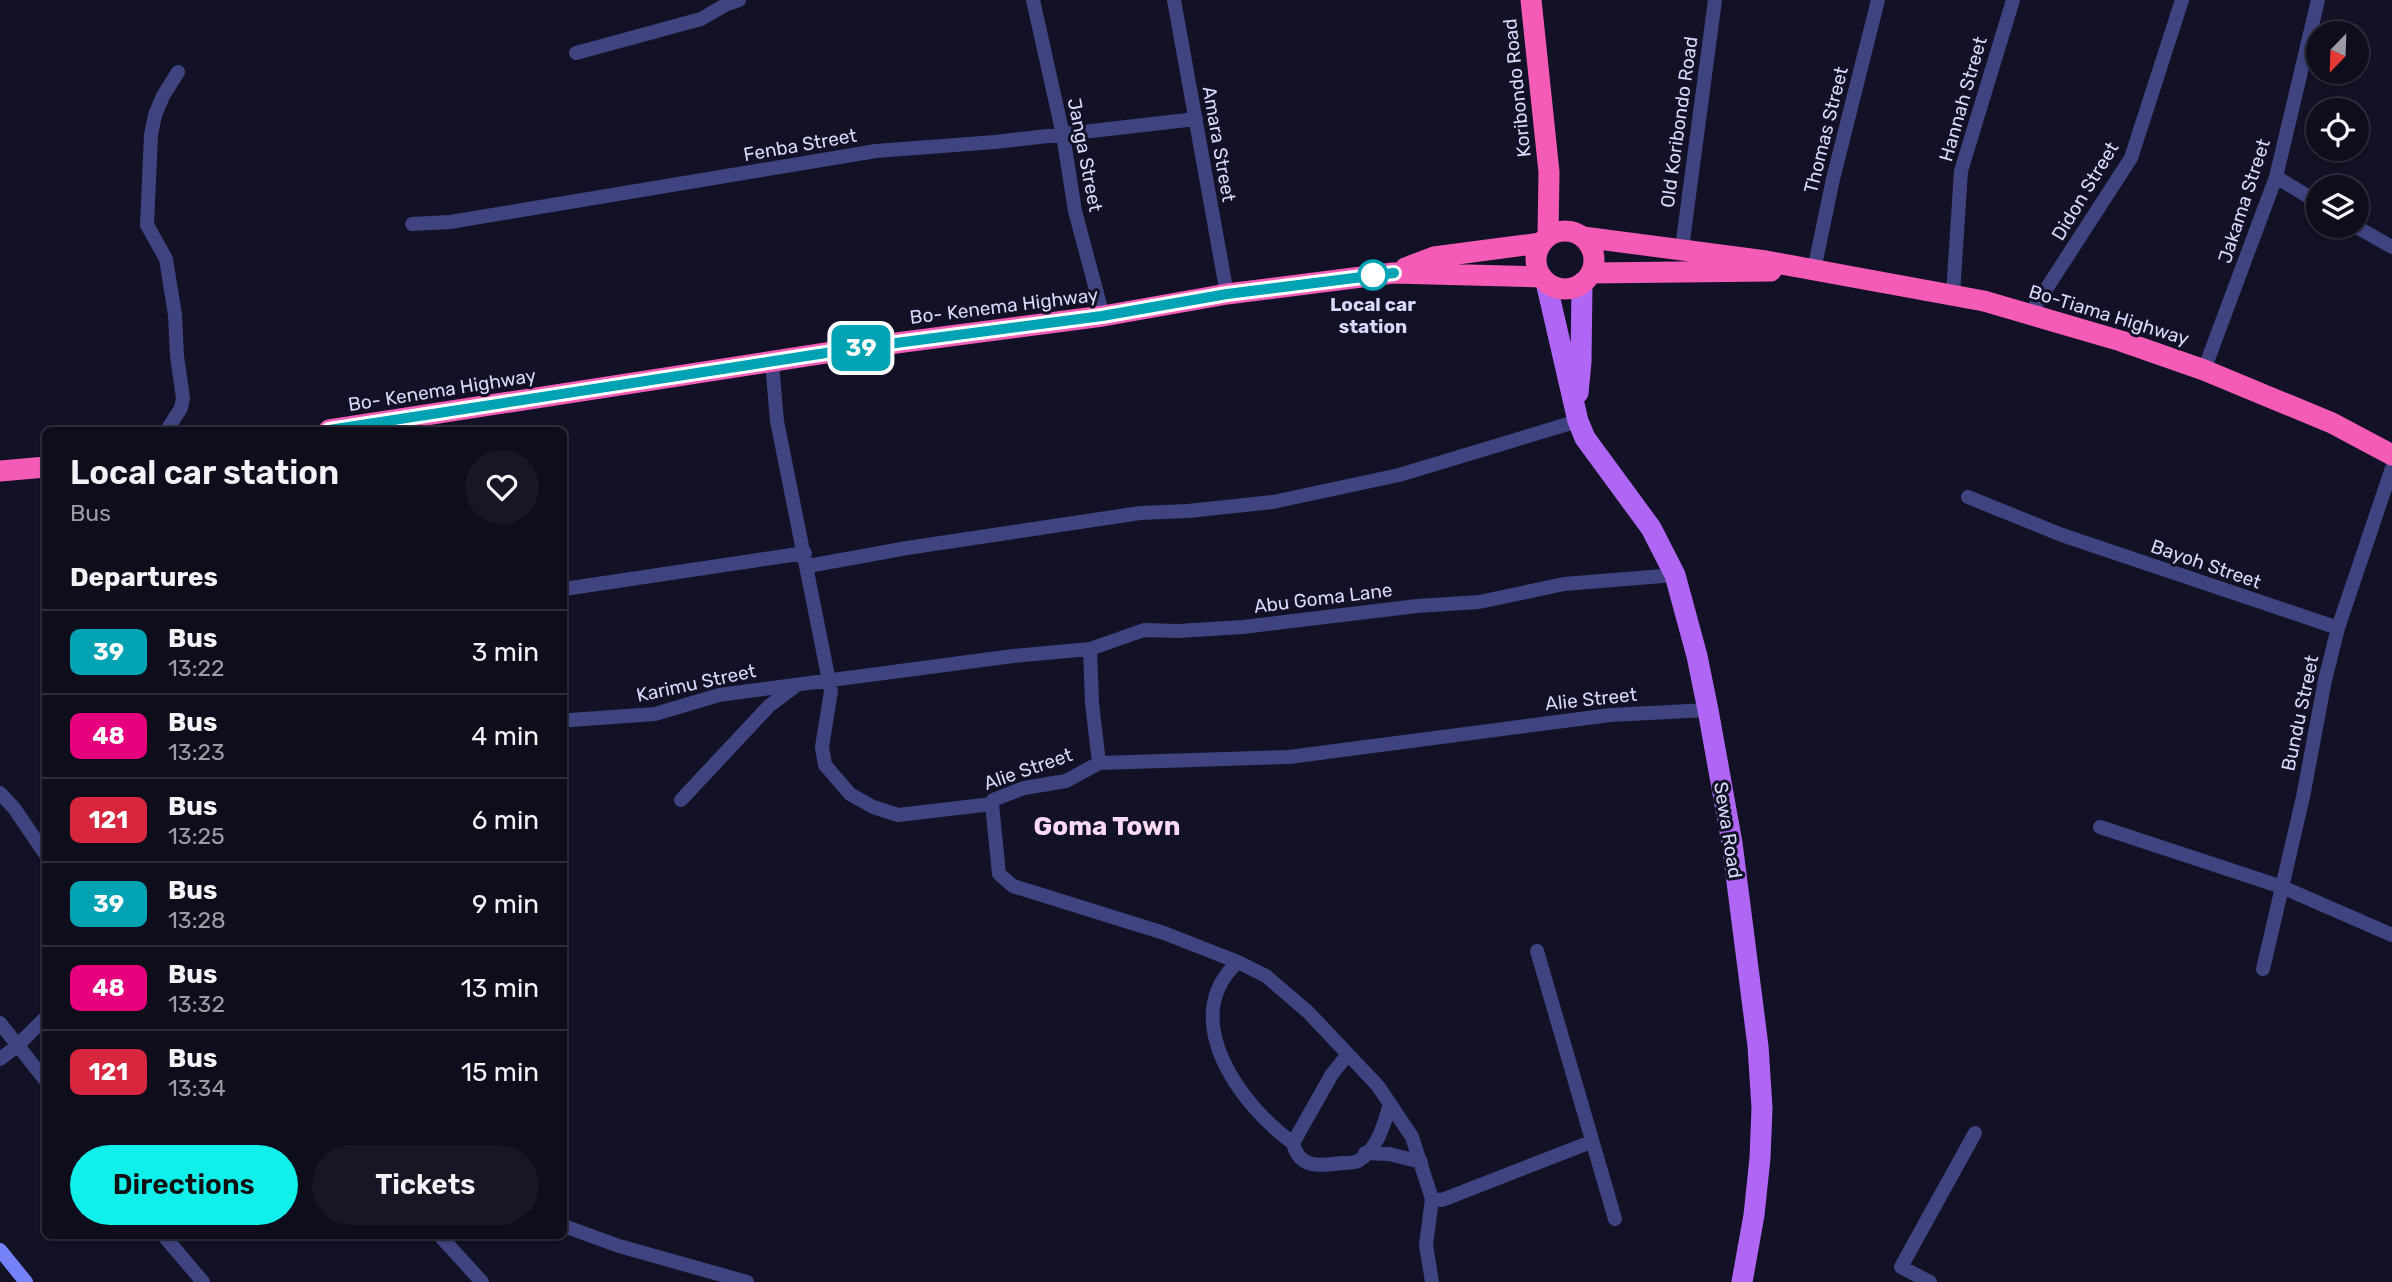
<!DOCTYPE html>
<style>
:root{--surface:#0e0d1c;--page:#171625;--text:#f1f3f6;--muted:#9b9ca3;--line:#2e2d3b;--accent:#11efeb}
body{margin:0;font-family:Rubik,sans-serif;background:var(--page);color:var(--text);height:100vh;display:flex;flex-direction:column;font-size:26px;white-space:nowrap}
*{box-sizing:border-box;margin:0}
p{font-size:23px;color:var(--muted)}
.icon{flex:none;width:38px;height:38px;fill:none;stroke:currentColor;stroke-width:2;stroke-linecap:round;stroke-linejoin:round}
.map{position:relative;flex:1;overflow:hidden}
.sheet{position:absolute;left:42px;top:427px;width:525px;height:812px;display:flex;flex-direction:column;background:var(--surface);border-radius:10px;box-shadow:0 2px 5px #0004,0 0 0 2px var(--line)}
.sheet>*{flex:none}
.badge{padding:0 14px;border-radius:10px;font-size:24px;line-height:46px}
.needle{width:46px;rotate:203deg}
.controls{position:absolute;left:2306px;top:21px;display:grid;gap:14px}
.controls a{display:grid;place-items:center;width:63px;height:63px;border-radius:50%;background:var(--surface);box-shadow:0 2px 5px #0004,0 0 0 2px var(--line);font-size:35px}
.map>.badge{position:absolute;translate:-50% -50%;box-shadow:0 0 0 4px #fff}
h2{padding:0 28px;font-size:26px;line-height:63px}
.round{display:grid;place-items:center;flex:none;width:74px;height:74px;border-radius:37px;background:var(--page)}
.head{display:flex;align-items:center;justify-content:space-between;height:119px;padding:0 28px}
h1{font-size:33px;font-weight:600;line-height:52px}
.primary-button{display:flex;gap:14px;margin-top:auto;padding:14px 28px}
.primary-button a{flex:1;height:80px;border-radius:42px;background:var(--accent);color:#111;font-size:28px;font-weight:600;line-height:80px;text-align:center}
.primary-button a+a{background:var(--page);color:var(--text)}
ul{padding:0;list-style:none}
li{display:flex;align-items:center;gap:21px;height:84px;padding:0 28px;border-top:2px solid var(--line)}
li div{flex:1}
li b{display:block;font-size:26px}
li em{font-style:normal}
li .badge{min-width:77px;font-weight:700;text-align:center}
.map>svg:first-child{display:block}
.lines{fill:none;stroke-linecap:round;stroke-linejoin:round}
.street{stroke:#3f4481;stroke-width:14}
.secondary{stroke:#7581f6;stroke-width:14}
.primary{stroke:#af66f4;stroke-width:21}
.highway{stroke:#f45bb6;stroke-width:21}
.line-casing{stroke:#fff;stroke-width:16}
.line{stroke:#00a3b4;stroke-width:10}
.stop-dot{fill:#fff;stroke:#00a3b4;stroke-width:3.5}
.labels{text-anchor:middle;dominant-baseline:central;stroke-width:6;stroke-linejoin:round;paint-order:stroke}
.street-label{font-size:19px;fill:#d8d8fc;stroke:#121125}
.stop-label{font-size:19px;font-weight:bold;fill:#d8d8fc;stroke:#121125}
.district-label{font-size:26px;font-weight:bold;fill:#fcd9f4;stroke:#121125}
</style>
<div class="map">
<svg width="2392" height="1282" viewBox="0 0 2392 1282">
<rect width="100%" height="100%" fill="#121125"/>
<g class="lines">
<path class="street" d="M1033,0L1063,135L1075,211L1103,316
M1174,0L1227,294
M576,53L701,19L727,4L739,0
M2276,177L2319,203
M412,224L450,222L876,151L995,142L1196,119
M2355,226L2392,247
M1682,248L1715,0
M1814,270L1833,179L1878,0
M1953,294L1961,171L2013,0
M2030,314L2131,158L2182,0
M772,363L777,421L831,691L822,747L825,765L850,794L873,807L898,815L992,804L993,800L1024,788L1066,781L1099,763L1289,757L1610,715L1708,710
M2204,370L2276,177L2318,0
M167,430L181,408L183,398L177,356L175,315L166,259L147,225L151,135L155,115L163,96L178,72
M1968,497L2062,535L2338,628
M808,566L907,548L1140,513L1188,511L1273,502L1399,475L1578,421
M564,589L805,553
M570,720L655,714L719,695L1013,656L1090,649
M1099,763L1092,703L1090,649L1144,630L1178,631L1243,627L1417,606L1479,602L1564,584L1675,575
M0,793L14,808L46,855
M681,800L769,706L797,685
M992,804L999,874L1013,886L1164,933L1238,962L1266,976L1308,1012L1378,1086L1412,1137L1432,1199L1442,1200L1591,1142
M2100,827L2282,887L2392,935
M1537,951L1615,1219
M1238,962C1176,1018 1241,1106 1293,1143
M2263,969L2303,797L2325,680L2338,628L2392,468
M0,1023L46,1081
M1348,1054L1332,1074L1293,1143C1299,1169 1320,1166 1342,1163C1346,1163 1354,1163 1358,1161C1378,1149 1384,1124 1390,1104
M0,1059L17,1046L46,1017
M1365,1153L1389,1154L1421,1162
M564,1226L619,1246L747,1282
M164,1236L203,1282
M440,1236L482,1282
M1432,1282L1426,1245L1432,1199
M1930,1282L1901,1267L1975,1133"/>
<path class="secondary" d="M0,1250L26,1282"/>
<path class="primary" d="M1546,282L1578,421L1585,438L1651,528L1675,575L1697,656L1708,710L1732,843L1758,1046L1762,1108L1760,1158L1754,1215L1742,1282
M1578,393L1581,362L1582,283"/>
<path class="highway" d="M1531,0L1549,172L1548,236
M1536 260a29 29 0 1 1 58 0a29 29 0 1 1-58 0Z
M1583,237L1766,261L1984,301L2121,341L2204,370L2332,423L2392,455
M1405,268L1434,257L1541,243
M1591,273L1771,271
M329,430L858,348L1103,316L1227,294L1393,273L1542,277
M0,471L46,467"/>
</g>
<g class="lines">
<g class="line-casing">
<path id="line" d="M329,430L858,348L1102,316L1227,294L1394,273"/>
</g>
<use href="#line" class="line"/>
</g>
<circle class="stop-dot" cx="1373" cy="275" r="14"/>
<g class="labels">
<g class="street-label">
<text transform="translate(1517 88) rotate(-96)">Koribondo Road</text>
<text transform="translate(1963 99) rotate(-74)">Hannah Street</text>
<text transform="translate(1679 122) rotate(-82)">Old Koribondo Road</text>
<text transform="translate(1826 130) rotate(-76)">Thomas Street</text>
<text transform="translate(1219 144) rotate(80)">Amara Street</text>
<text transform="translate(800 145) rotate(-10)">Fenba Street</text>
<text transform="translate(1085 155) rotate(79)">Janga Street</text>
<text transform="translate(2085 191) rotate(-59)">Didon Street</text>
<text transform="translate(2244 201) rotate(-72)">Jakama Street</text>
<text transform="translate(1004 306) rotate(-7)">Bo- Kenema Highway</text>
<text transform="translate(2109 315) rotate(17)">Bo-Tiama Highway</text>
<text transform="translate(442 390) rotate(-9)">Bo- Kenema Highway</text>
<text transform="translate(2206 564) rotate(19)">Bayoh Street</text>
<text transform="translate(1323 598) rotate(-7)">Abu Goma Lane</text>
<text transform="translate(696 683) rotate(-12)">Karimu Street</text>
<text transform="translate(1591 699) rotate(-6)">Alie Street</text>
<text transform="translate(2300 713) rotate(-78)">Bundu Street</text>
<text transform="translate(1028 769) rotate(-19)">Alie Street</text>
<text transform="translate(1728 830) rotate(81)">Sewa Road</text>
</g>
<g class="stop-label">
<text x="1373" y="304">Local car<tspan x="1373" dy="22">station</tspan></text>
</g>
<g class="district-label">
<text x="1107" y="826">Goma Town</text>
</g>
</g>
</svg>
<div class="controls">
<a><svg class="needle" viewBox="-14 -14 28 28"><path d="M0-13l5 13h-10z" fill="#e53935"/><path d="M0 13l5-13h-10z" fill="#9b9ca3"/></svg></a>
<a><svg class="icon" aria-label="locate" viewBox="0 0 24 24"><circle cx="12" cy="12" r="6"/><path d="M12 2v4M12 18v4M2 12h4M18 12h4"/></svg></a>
<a><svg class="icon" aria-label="layers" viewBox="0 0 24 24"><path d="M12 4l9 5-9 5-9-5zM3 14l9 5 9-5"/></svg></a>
</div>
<b class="badge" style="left:861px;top:348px;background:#00a3b4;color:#fff">39</b>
<section class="sheet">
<div class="head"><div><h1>Local car station</h1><p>Bus</p></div><a class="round"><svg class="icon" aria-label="heart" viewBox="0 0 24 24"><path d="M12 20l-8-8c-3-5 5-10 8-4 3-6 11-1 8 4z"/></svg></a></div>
<h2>Departures</h2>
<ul>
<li><span class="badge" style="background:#00a3b4;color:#fff">39</span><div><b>Bus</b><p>13:22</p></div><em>3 min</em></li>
<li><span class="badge" style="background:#e6007e;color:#fff">48</span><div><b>Bus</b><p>13:23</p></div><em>4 min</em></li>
<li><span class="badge" style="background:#d7263d;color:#fff">121</span><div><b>Bus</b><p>13:25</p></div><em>6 min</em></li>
<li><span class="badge" style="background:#00a3b4;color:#fff">39</span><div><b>Bus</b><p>13:28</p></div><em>9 min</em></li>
<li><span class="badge" style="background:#e6007e;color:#fff">48</span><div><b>Bus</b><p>13:32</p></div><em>13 min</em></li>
<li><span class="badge" style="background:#d7263d;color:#fff">121</span><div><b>Bus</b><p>13:34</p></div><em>15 min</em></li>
</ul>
<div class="primary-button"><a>Directions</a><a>Tickets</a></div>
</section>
</div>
